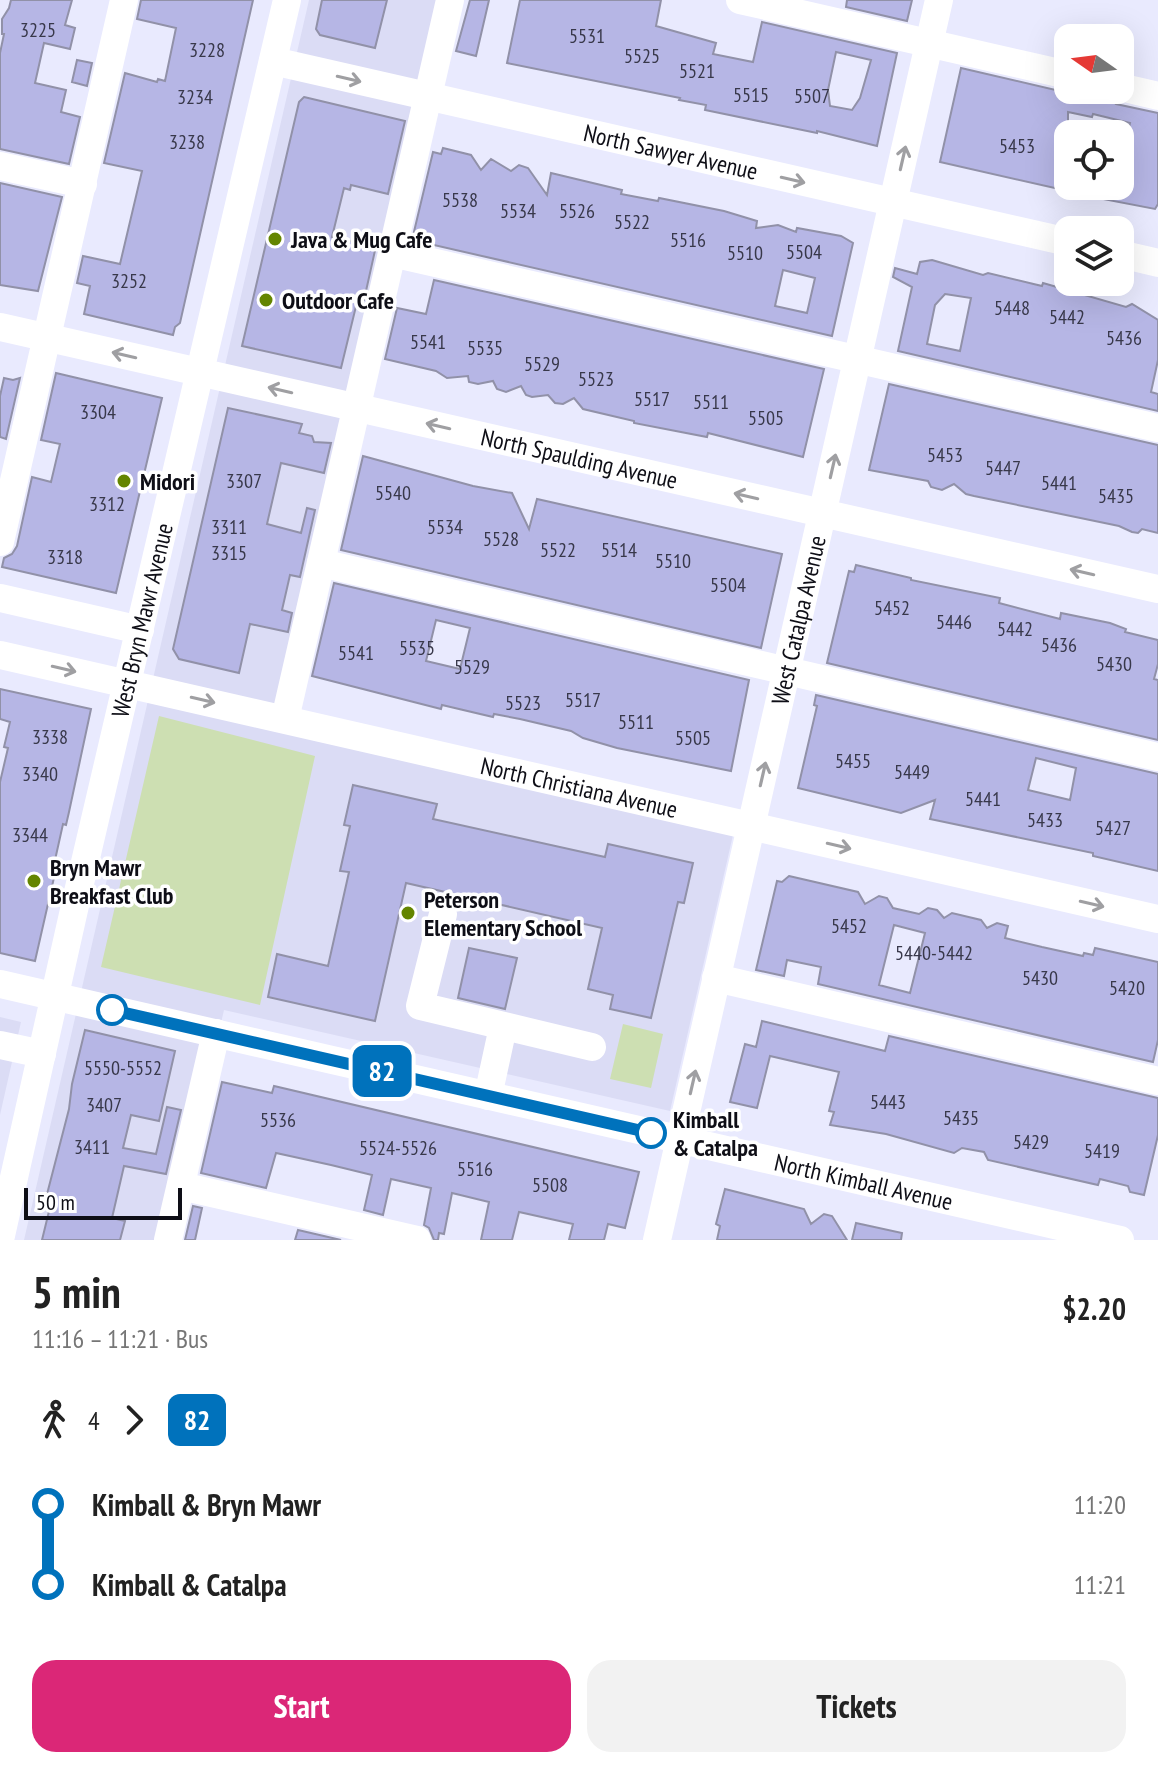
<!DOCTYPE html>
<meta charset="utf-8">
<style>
:root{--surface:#fff;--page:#f2f2f2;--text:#222;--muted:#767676;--accent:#db2777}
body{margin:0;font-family:"PT Sans Narrow",sans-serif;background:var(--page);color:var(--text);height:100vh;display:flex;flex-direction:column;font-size:30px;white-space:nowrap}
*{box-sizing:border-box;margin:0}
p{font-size:26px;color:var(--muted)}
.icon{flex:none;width:44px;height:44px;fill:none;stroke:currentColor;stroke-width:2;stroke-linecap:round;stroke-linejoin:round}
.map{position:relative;height:1240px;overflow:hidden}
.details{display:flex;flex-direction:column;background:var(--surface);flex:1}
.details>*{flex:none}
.badge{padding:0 16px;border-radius:12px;font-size:28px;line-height:52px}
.needle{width:52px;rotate:284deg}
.tools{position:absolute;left:1054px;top:24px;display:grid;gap:16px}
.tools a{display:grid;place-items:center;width:80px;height:80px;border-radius:16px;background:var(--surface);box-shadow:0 8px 32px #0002;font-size:40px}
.scale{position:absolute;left:24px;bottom:20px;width:158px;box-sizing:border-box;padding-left:8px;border:4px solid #0e0e16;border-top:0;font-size:22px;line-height:28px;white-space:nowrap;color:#0e0e16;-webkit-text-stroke:6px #fff;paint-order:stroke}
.map>.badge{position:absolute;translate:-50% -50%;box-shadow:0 0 0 4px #fff}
.legs{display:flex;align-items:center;gap:12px;height:88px;padding:0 32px;font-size:26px}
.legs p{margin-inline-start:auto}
.summary{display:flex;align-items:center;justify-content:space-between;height:136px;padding:0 32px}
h1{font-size:44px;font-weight:800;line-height:60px}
.button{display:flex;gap:16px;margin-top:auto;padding:16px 32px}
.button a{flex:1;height:92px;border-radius:24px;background:var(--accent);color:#fff;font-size:32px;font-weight:800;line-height:92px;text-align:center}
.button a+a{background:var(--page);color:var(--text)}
ul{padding:0 32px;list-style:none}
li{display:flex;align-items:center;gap:28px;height:80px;font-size:30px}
li i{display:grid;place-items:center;width:12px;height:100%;margin:0 10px;background:currentColor}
li i::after{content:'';width:20px;height:20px;margin:-10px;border:6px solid;border-radius:50%;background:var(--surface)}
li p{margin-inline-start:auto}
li:first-child i{background:linear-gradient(#0000 50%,currentColor 0)}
li:last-child i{background:linear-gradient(currentColor 50%,#0000 0)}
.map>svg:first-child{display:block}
.built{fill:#dbdcf5}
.green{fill:#cddfb2}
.building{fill:#b6b6e5;stroke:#9191a8;stroke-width:2;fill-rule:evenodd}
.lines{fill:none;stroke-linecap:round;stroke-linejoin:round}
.minor{stroke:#fff;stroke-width:28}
.oneway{stroke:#9f9fa2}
.line-1-casing{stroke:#fff;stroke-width:18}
.line-1{stroke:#0072bc;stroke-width:12}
.poi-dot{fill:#648500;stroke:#fff;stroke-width:3}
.stop-1-dot{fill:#fff;stroke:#0072bc;stroke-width:4}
.labels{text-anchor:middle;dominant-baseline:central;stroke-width:7;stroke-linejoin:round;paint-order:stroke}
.number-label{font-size:20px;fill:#38384a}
.street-label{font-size:24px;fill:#0e0e16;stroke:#fff}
.poi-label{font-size:24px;font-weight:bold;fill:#0e0e16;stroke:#fff;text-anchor:start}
.stop-label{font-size:24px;font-weight:bold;fill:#0e0e16;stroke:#fff;text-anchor:start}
</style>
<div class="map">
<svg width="1158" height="1240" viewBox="0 0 1158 1240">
<rect width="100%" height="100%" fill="#e9eafe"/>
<path class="built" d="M309,0H453L286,733L733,835L670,1111L224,1010L171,1240H24Z
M0,1017L21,1022L0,1115Z"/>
<path class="green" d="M159,716L315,756L260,1005L101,967Z
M623,1024L663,1034L651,1088L610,1079Z"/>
<path class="building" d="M11,0H72L65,25L75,28L70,49L44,43L35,83L66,90L61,112L80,117L69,164L0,149V53L4,34H2V19L9,8Z
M141,0H253L180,323L175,327L173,335L84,314L90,286L77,283L83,256L120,264L142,171L104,163L125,73L157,82L158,79L165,81L176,28L137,19Z
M322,0H387L375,48L320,35L316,29Z
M470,0H489L476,56L456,51Z
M520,0H661L656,26L716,43L713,54L753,62L762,22L897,53L877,146L817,131V133L705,110L706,105L679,100L680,98L507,63ZM836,52L871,60L860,98L852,110L830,106L828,90Z
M847,0H912L907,21L846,7Z
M77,60L92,63L87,86L72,82Z
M961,68L1064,92L1081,90L1105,94L1116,104L1158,113V204L1155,209L1077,194L1078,186H1120V170L1130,123L1093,114L1092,117L1068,112V191L940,162Z
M304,97L405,121L388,194L351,185L350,190L344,188L332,237L376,246L364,300L358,298L341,368L242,346L299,102Z
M443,148L471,155L481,170L491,159L511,171L519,165L528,168L547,195L551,173L622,190L621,194L658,201L659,198L724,211L757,221L756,228L778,225L796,232L797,228L841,236L853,243L832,336L412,240L433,152L441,154ZM783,270L815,278L807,313L775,306Z
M0,183L62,197L38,291L0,285Z
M932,260L983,275L988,273L1042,286L1043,283L1126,307L1132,304L1158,320V360L1151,392L1158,394V411L898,351L912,287L893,277L895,268L917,274L920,262ZM945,294L971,298L960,351L927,344L935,305Z
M434,280L824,369L803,457L708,433L707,437L634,423V421L583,409L574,398L563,404L555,403L548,395L532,397L526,395L521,386L506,392L497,389L493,381L478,384L469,382L468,376L447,378L436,371L385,359L397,308L426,314Z
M56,373L162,398L116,593L2,567L4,558L12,554L17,546L32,477L51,482L60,444L41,440Z
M4,378L13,380L20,378L6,439L0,437V396Z
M889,384L1158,445V533L1142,529L1138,533L1132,532L1119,526L974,496L966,494L954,484L942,490L931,487L928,481L869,470Z
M228,408L302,424L299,433L312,436L314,442L331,443L324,473L281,463L267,524L301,533L307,508L315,510L300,577L290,575L282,610L292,613L288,632L250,624L239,673L179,659L173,649Z
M363,456L473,486L512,493L529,529L537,499L782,554L761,648L341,550Z
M856,565L911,578V580L1000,598L999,603L1060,619L1061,613L1110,623L1126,629L1125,632L1158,640V664L1154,679L1158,680V740L827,663L849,571L854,572Z
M334,583L749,680L731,771L617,748L583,738L571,731L520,719L494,714L493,717L442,705L441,709L312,676ZM436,620L470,628L460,669L426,661Z
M0,689L91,709L69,812L66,825L63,824L55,860H58L35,961L0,953V782L8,748L4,747L10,722L0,719Z
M816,695L1158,774V871L1093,856V853L930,819L935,800L901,813L798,788L817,706L814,705ZM1036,758L1076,768L1070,800L1028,790Z
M353,785L437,804L433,819L605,857L608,844L693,863L684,903L678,902L651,1018L610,1009L613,995L588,989L602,928L406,883L375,1021L268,997L277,954L328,966L349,872L340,871L350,826L344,825Z
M789,876L858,892L865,904L879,896L887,898L893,908L919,914L928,908L937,910L944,918L952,913L981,920L987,928L997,923L1008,926L1005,938L1042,947L1083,956L1084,953L1093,955L1095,948L1158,962V1040L1153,1062L818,984L821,967L787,960L784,976L756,970L777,881L782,882ZM894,925L925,933L910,993L879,985Z
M469,948L517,958L505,1009L458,998Z
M762,1021L885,1051L889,1036L1158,1098V1135L1144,1195L1130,1192L1128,1186L1100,1179L1098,1185L988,1160L984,1152L962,1148L954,1153L886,1134L830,1125L834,1112L829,1111L839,1072L770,1056L757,1108L730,1102L745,1044L756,1047Z
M85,1030L175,1051L159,1121L131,1115L123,1148L156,1154L167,1107L181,1110L166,1174L124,1166L112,1218L125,1221L120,1240H42L51,1203L45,1202L69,1109L72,1084Z
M222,1082L272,1093L274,1086L639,1172L625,1228L608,1224L604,1240H569L573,1224L519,1212L512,1240H481L489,1202L452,1193L444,1234L439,1233L438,1240H434L429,1228L424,1225L431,1188L391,1179L383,1215L364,1210L372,1175L331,1165L276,1153L266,1188L201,1173Z
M725,1189L804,1209L811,1224L824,1214L832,1216L847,1240H717L720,1226L716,1224Z
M193,1206L202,1208L195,1240H185Z
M856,1223L902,1233L901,1240H852Z
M298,1230L341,1240H295Z"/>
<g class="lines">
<g class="minor">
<path d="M740,0L1068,75"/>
<path id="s1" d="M273,61L1068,242"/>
<path d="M1120,87L1158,96"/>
<path d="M0,166L83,184"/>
<path d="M392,253L1158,428"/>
<path d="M1120,254L1158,263"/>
<path id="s2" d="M0,327L1158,589"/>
<path d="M0,542L124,0"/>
<path d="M321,563L1158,757"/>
<path d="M0,598L140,630"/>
<path id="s3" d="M0,655L1158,919"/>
<path d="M285,719L450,0"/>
<path d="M443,914L420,1006L592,1047"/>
<path d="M716,978L1158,1081"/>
<path id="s4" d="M0,984L1120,1240"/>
<path d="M0,1045L42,1054"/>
<path d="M488,1096L503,1027"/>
<path d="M181,1186L417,1240"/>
<path id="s5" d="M0,1240L78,892L287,0"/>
<path d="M168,1240L216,1033"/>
<path id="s6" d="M657,1240L939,0"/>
</g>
</g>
<defs><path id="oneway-shaft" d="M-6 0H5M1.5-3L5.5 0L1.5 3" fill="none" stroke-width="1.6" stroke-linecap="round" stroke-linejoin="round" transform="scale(2)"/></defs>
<g class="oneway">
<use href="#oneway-shaft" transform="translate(349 79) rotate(13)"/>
<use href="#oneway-shaft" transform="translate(903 158) rotate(-77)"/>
<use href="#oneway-shaft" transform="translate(793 180) rotate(13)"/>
<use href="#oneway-shaft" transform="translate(124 355) rotate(-167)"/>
<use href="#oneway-shaft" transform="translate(280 390) rotate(-167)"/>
<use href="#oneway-shaft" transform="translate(438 426) rotate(-167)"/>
<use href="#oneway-shaft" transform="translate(833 466) rotate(-77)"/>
<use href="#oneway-shaft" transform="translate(746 496) rotate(-167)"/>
<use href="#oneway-shaft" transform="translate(1082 572) rotate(-167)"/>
<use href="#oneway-shaft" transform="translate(64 669) rotate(13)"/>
<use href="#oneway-shaft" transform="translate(203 700) rotate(13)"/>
<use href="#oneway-shaft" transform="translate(763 774) rotate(-77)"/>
<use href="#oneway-shaft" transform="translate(839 846) rotate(13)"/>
<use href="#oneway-shaft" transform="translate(1092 904) rotate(13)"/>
<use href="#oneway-shaft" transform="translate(693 1082) rotate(-77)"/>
</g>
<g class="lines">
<g class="line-1-casing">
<path id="line-1" d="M112,1010L651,1133"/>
</g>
<use href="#line-1" class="line-1"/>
</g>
<g class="poi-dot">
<circle cx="275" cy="239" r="8"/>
<circle cx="266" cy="300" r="8"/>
<circle cx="124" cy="481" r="8"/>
<circle cx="34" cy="881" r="8"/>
<circle cx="408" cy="913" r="8"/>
</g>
<g class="stop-1-dot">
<circle cx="112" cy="1010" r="14"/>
<circle cx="651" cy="1133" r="14"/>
</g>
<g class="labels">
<g class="number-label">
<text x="38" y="30">3225</text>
<text x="587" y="36">5531</text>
<text x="207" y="50">3228</text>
<text x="642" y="56">5525</text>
<text x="697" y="71">5521</text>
<text x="751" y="95">5515</text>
<text x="812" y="96">5507</text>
<text x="195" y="97">3234</text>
<text x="187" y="142">3238</text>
<text x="1017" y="146">5453</text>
<text x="460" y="200">5538</text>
<text x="518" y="211">5534</text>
<text x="577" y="211">5526</text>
<text x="632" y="222">5522</text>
<text x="688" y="240">5516</text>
<text x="804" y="252">5504</text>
<text x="745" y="253">5510</text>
<text x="129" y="281">3252</text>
<text x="1012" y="308">5448</text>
<text x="1067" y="317">5442</text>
<text x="1124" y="338">5436</text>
<text x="428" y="342">5541</text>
<text x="485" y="348">5535</text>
<text x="542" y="364">5529</text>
<text x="596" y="379">5523</text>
<text x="652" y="399">5517</text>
<text x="711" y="402">5511</text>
<text x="98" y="412">3304</text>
<text x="766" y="418">5505</text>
<text x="945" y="455">5453</text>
<text x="1003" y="468">5447</text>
<text x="244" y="481">3307</text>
<text x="1059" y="483">5441</text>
<text x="393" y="493">5540</text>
<text x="1116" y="496">5435</text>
<text x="107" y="504">3312</text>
<text x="229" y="527">3311</text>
<text x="445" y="527">5534</text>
<text x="501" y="539">5528</text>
<text x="558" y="550">5522</text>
<text x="619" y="550">5514</text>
<text x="229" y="553">3315</text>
<text x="65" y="557">3318</text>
<text x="673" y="561">5510</text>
<text x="728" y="585">5504</text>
<text x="892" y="608">5452</text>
<text x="954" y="622">5446</text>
<text x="1015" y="629">5442</text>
<text x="1059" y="645">5436</text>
<text x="417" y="648">5535</text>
<text x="356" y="653">5541</text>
<text x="1114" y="664">5430</text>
<text x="472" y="667">5529</text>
<text x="583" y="700">5517</text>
<text x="523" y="703">5523</text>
<text x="636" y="722">5511</text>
<text x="50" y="737">3338</text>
<text x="693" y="738">5505</text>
<text x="853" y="761">5455</text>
<text x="912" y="772">5449</text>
<text x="40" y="774">3340</text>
<text x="983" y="799">5441</text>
<text x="1045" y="820">5433</text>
<text x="1113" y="828">5427</text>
<text x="30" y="835">3344</text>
<text x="849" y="926">5452</text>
<text x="934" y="953">5440-5442</text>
<text x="1040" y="978">5430</text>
<text x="1127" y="988">5420</text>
<text x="123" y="1068">5550-5552</text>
<text x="888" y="1102">5443</text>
<text x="104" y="1105">3407</text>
<text x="961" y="1118">5435</text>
<text x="278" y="1120">5536</text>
<text x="1031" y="1142">5429</text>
<text x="92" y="1147">3411</text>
<text x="398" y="1148">5524-5526</text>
<text x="1102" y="1151">5419</text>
<text x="475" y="1169">5516</text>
<text x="550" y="1185">5508</text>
</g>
<g class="street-label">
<text stroke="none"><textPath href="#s1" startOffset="408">North Sawyer Avenue</textPath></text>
<text stroke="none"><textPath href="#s2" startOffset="594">North Spaulding Avenue</textPath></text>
<text stroke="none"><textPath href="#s5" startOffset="636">West Bryn Mawr Avenue</textPath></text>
<text stroke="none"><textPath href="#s6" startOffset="636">West Catalpa Avenue</textPath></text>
<text stroke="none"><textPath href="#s3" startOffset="594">North Christiana Avenue</textPath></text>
<text stroke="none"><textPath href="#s4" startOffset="886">North Kimball Avenue</textPath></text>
</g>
<g class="poi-label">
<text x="291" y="239">Java &amp; Mug Cafe</text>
<text x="282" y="300">Outdoor Cafe</text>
<text x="140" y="481">Midori</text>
<text x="50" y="867">Bryn Mawr<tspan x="50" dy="28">Breakfast Club</tspan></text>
<text x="424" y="899">Peterson<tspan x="424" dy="28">Elementary School</tspan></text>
</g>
<g class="stop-label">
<text x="673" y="1119">Kimball<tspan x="673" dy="28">&amp; Catalpa</tspan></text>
</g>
</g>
</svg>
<div class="tools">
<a><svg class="needle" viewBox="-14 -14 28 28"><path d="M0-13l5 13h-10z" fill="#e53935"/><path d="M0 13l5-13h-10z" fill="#767676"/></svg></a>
<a><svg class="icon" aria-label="locate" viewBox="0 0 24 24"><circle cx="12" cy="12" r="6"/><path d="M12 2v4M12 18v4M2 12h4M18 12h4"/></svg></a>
<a><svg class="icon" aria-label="layers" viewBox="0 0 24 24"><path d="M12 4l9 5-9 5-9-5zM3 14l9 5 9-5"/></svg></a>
</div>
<div class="scale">50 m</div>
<b class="badge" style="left:382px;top:1071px;background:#0072bc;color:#fff">82</b>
</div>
<section class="details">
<div class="summary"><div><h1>5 min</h1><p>11:16 – 11:21 · Bus</p></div><b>$2.20</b></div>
<div class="legs"><svg class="icon" aria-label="walk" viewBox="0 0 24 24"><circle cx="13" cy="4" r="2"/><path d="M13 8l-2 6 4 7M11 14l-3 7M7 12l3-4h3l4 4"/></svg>4<svg class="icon" aria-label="forward" viewBox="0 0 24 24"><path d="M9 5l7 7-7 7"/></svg><b class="badge" style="background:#0072bc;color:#fff">82</b></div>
<ul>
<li><i style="color:#0072bc"></i><b>Kimball &amp; Bryn Mawr</b><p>11:20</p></li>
<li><i style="color:#0072bc"></i><b>Kimball &amp; Catalpa</b><p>11:21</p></li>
</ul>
<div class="button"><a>Start</a><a>Tickets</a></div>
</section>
